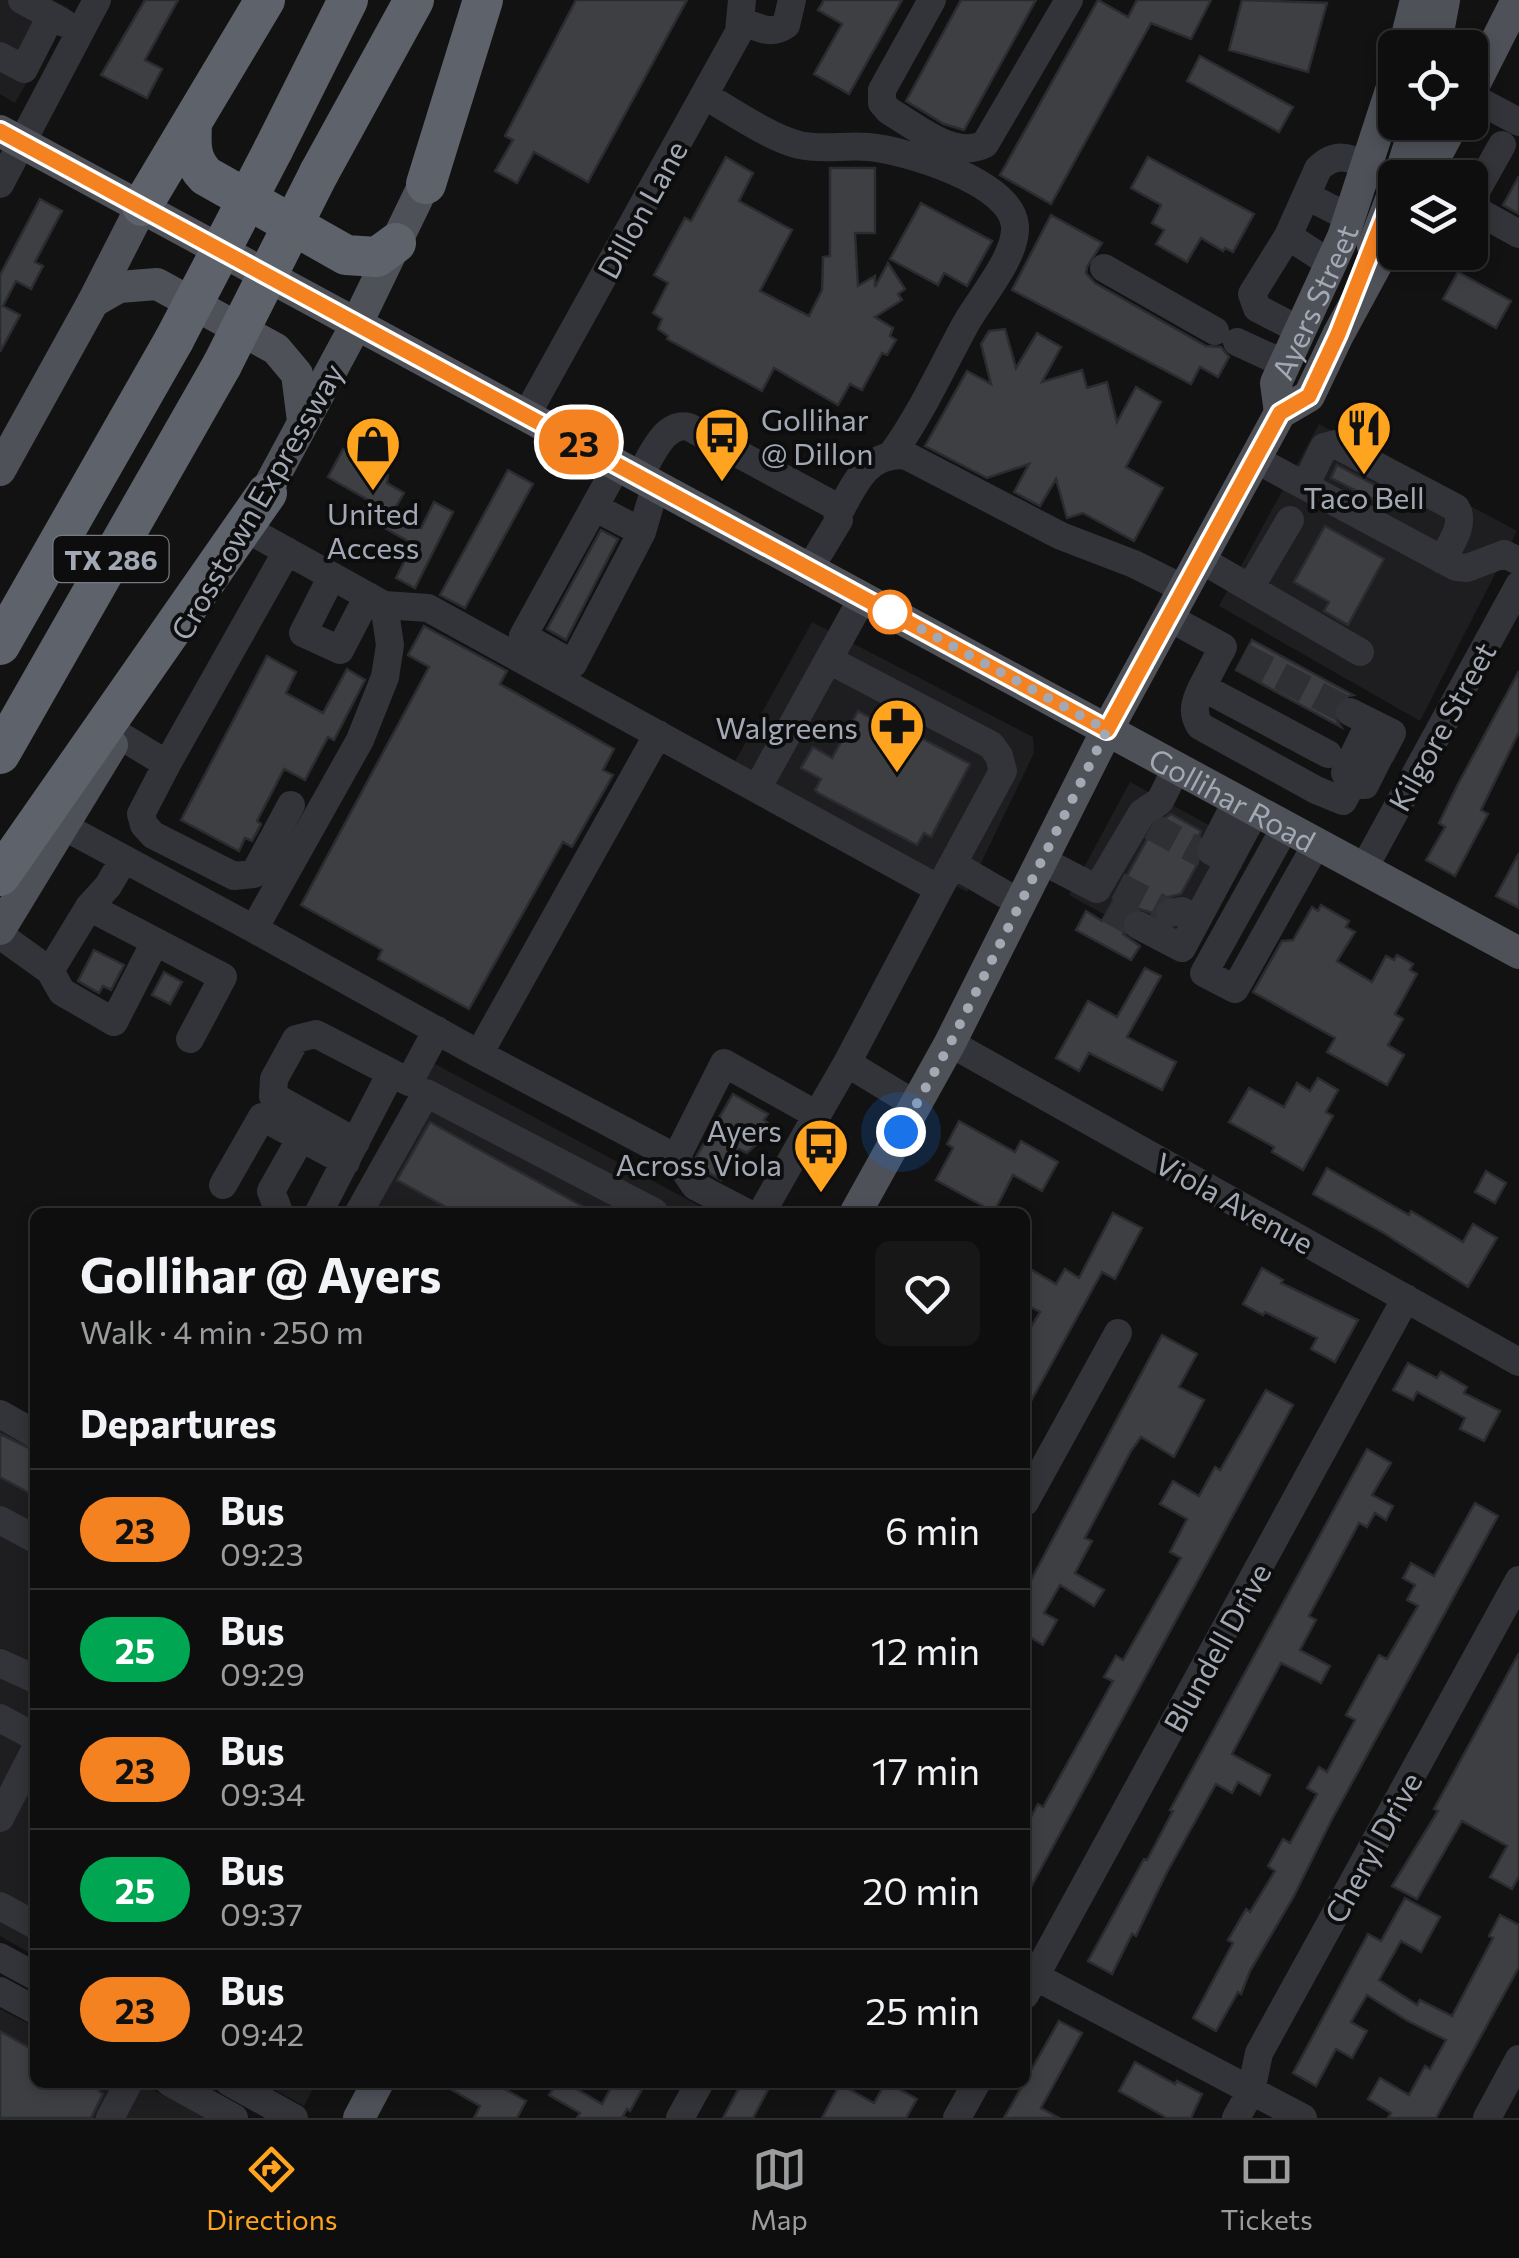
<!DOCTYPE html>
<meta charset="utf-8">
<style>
:root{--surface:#0e0e0e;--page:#171717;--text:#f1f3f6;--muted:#9b9c9e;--line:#2e2e2e;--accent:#fea41f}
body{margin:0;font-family:Commissioner,sans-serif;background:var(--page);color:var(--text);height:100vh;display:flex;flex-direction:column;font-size:38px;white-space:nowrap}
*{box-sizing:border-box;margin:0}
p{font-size:32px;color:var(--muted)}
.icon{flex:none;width:55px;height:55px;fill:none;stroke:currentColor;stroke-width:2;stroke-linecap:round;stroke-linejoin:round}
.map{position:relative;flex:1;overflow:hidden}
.details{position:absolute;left:30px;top:1208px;width:1000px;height:880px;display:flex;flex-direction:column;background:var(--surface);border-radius:15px;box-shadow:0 5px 15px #0003,0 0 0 2px var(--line)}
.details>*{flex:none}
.badge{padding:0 20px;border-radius:32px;font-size:35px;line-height:65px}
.buttons{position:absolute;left:1378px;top:30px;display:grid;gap:20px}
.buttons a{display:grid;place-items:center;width:110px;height:110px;border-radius:15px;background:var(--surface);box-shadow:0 5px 15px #0003,0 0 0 2px var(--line);font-size:50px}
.you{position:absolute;width:50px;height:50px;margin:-25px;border:8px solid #fff;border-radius:50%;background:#1a73e8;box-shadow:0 0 0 15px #1a73e833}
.map>.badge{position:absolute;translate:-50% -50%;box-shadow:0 0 0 5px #fff}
h2{padding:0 50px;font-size:38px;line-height:90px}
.round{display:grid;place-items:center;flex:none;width:105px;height:105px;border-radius:15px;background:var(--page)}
.overview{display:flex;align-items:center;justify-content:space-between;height:170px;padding:0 50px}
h1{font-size:48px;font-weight:700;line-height:75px}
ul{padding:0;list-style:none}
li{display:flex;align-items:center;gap:30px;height:120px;padding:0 50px;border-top:2px solid var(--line)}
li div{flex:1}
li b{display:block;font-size:38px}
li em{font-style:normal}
li .badge{min-width:110px;font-weight:700;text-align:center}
.menu{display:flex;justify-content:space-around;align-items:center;height:140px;border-top:2px solid var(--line);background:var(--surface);font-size:28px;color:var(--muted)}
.menu a{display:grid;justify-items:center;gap:5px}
.menu .active{color:var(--accent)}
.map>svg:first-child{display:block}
.built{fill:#1e1e20}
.building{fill:#3d3f43;stroke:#2b2c30;stroke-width:2.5}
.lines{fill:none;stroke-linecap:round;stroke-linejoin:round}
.minor-tunnel{stroke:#2f3033;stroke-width:28;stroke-dasharray:28 14;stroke-linecap:butt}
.minor{stroke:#323439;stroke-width:28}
.major{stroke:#4e5158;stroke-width:32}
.highway{stroke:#5e626a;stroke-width:40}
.highway-bridge{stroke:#5e626a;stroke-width:40}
.line-casing{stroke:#fff;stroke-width:22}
.line{stroke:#f58220;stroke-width:15}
.walk{stroke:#a2a9b5;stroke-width:10;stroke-dasharray:0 18}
.stop-dot{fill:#fff;stroke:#f58220;stroke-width:5}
.labels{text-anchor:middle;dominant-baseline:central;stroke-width:8;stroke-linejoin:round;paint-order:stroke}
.shield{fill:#0d0d0e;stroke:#757a83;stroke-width:2.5}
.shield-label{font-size:28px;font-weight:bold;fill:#a2a9b5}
.street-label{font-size:30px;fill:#a2a9b5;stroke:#0d0d0e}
.poi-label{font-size:30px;fill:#a2a9b5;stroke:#0d0d0e}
</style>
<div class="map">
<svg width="1519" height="2118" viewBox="0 0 1519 2118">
<rect width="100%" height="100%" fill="#121213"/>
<path class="built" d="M0,0H53L69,8L15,103L0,94Z
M1319,424L1517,531L1420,721L1219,606Z
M812,622L1033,737L1034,753L967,892L733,765Z
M1130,782L1249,847L1187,960L1069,895Z
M435,1064L711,1212H347L413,1091Z
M0,1407L35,1426V1956L0,1936Z
M0,2009L35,2027V2082L140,2083L208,2118H0Z
M262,2083H316L304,2106Z"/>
<path class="building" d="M145,0H178L145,60L162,69L147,98L101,75Z
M576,0H687L588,182L534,152L517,183L495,171L513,140L505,136Z
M824,0H902L849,94L814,74L842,24L818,10Z
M961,0H1036L964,130L944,124L906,101Z
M1098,0L1128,17L1137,0H1211L1191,39L1151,23L1051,204L1000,175Z
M1242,0L1327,3L1308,72L1229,50Z
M1200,56L1293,107L1279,132L1187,81Z
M726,157L753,173L739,201L792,230L760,291L809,316L822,290L823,257L830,256V168H875V233H855L858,286L875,276V287L888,263L905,289L898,294L902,300L875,317L893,328L890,336L896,340L887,355L882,353L862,390L850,384L838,405L774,368L762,391L667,339L668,336L658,329L662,319L653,313L668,283L654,275L685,218L691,221Z
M1148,157L1254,214L1233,252L1225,248L1223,251L1201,238L1187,262L1156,244L1164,230L1152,223L1161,205L1131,188Z
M1519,176V214L1503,205Z
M40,199L62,211L35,262L43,266L31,289L16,281L3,306L20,315L0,352V275Z
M921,203L992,241L967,286L944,273L938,285L890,259Z
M1051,215L1102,243L1087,267L1086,273L1095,283L1206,346L1221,347L1229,357L1218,377L1200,367L1191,384L1012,290Z
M1458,272L1511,301L1496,328L1443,299Z
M1005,329L1016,368L1037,333L1061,347L1042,382L1082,370L1087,388L1107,382L1117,422L1136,387L1161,402L1126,467L1163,488L1134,541L1083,513L1067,518L1056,479L1040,506L1014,492L1029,464L987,478L925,446L967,371L991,384L981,344L989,331Z
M343,449L388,475L387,483L404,493L393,512L421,528L434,502L453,512L415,588L396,578L413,544L367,518L369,515L362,511L368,500L328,477Z
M1337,465L1391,494L1385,505L1331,478Z
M508,470L533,484L465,608L440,595Z
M1325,526L1384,559L1348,625L1324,611L1329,602L1294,582Z
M601,530L618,539L566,640L547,629Z
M424,626L507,671L500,684L614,749L603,770L613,775L572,847L563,842L469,1009L378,959L382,950L301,905L429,667L408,655Z
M1252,640L1353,695L1341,697L1334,705L1333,714L1341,727L1236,670Z
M267,656L296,672L286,693L323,713L347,669L365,680L334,740L328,737L305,780L284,769L257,821L261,824L252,841L245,838L239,851L181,820Z
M1519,671V732L1481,810L1488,814L1455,876L1426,860L1445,827L1439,823L1458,784Z
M858,711L891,729L895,724L970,764L931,837L924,833L917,845L818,793L815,790L821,779L801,768L813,747L832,758Z
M1171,814L1201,831L1194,851L1198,863L1181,894L1160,899L1153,913L1136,908L1123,916V934L1140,946L1131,960L1076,930L1086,911L1102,921L1155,825Z
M1519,853V908L1496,896Z
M1321,905L1349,921L1346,927L1355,932L1337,961L1372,982L1386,956L1394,960L1397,955L1413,964L1410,970L1417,974L1395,1014L1403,1019L1388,1045L1404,1055L1387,1085L1327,1052L1335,1038L1253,992L1282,941L1293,940L1312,907L1318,911Z
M94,950L124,965L111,990L103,986L99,993L78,981Z
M1145,968L1161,976L1127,1037L1176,1062L1162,1090L1089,1053L1079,1071L1056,1058L1088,1001L1117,1017Z
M164,972L182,982L170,1004L152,995Z
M1318,1078L1338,1090L1326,1112L1333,1116L1303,1170L1272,1152L1274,1147L1229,1122L1249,1088L1284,1107L1297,1083L1310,1091Z
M733,1094L768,1114L764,1120L770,1125L761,1140L747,1153L739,1149L721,1180L706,1171L696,1157Z
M959,1121L1015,1152L1021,1141L1058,1162L1042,1191L1013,1175L994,1212L936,1180L953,1148L947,1144Z
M430,1122L487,1154L593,1212H455L397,1180Z
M1327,1168L1409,1215L1411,1211L1463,1242L1473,1224L1497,1238L1468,1287L1382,1232L1313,1194Z
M1486,1171L1506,1183L1495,1203L1475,1192Z
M1113,1213L1142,1228L1115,1279L1102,1272L1025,1412V1337L1040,1312L1025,1304V1266L1056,1284L1065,1269L1079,1278Z
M1262,1268L1283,1280L1281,1283L1358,1320L1335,1362L1311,1349L1317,1338L1265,1312L1263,1315L1243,1304Z
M1162,1335L1197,1354L1179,1387L1204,1400L1174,1457L1141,1437L1131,1451L1085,1538L1092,1541L1075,1573L1104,1590L1094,1606L1060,1585L1044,1613L1057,1620L1043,1645L1025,1634V1591Z
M1408,1363L1437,1378L1441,1372L1467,1387L1464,1393L1500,1411L1484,1441L1460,1429L1465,1418L1417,1392L1413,1400L1393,1390Z
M1266,1390L1293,1405L1025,1898V1828L1038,1804L1043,1807L1092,1719L1113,1681L1104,1677L1116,1656L1123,1660L1181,1558L1170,1552L1187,1519L1160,1504L1173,1481L1199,1496L1215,1467L1220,1470Z
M0,1434L35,1451V1496L0,1477Z
M1367,1449L1391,1463L1372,1495L1393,1506L1386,1520L1375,1513L1367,1527L1359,1523L1309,1616L1316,1620L1300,1650L1330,1666L1321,1683L1281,1663L1232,1754L1270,1775L1260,1795L1238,1782L1232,1793L1216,1784L1167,1872L1136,1936L1132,1934L1112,1974L1088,1961L1144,1859L1147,1860L1173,1811L1170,1810Z
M1475,1503L1498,1516L1331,1821L1294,1896L1250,1971L1241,1994L1238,1992L1216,2031L1193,2018L1233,1943L1228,1940L1246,1909L1250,1912L1275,1871L1268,1866L1283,1839L1290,1843L1317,1794L1307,1788L1319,1767L1327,1772L1355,1720L1346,1715L1379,1655L1387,1659L1418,1606L1407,1600L1415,1585L1403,1578L1411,1563L1434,1576Z
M1519,1653V1876L1512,1889L1490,1877L1507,1846L1462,1821L1417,1899L1392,1886L1438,1811L1434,1809Z
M1405,1898L1440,1917L1421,1952L1401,1941L1379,1980L1417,2005L1420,2000L1452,2016L1493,1938L1489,1936L1500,1915L1519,1925V1967L1436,2118H1388L1391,2113L1368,2099L1380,2078L1409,2095L1425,2066L1430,2069L1446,2040L1406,2020L1367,1995L1351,2022L1367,2031L1352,2058L1336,2049L1316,2086L1293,2073L1368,1934L1381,1941Z
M1059,2021L1082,2033L1041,2108L1059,2118H1004Z
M0,2031L35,2051V2082H93L101,2087L99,2091L103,2094L91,2118H0Z
M1135,2062L1175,2084L1177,2081L1202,2094L1191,2118H1167L1119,2091Z
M438,2082H492L526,2101L517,2118H474L480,2106Z
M557,2082H565L602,2104L614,2082H646L630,2111L627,2109L623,2116L626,2118H577L580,2113L549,2095Z
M742,2082H772L753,2118H723Z
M886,2082L917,2099L906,2118H822L840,2084L874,2103Z"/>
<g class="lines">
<path class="minor-tunnel" d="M1243,657L1350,712
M1151,826L1203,854
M1118,886L1170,913
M1109,909L1138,925"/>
<path class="minor" d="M22,0L64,23
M932,0L882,90V103L889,111C917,127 954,160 985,144L1069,0
M740,20C757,27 770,36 786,25L792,0
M0,56L24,69L51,16
M704,95C731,111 769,137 799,145C820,150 846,145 868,147C905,150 1012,182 1015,226C1017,257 978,300 964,327C940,371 921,414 892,454
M1470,96L1519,122
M0,184L97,0
M1307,196L1350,218
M1470,202L1502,145
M1470,207L1519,234
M1288,236L1318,169C1335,152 1348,157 1368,165
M1104,268L1215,331
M1301,331L1257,308L1252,294L1288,236L1331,264
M1237,342L1285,364
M527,414L739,32L742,0
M1255,459L1456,567L1467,568L1504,554L1519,561
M618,464L523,636L573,664L642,532L656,484
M640,475C651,457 664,421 689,427L835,506L839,520L810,568
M1305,486L1324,447L1335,444L1456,508C1466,524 1450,545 1442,560
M594,507L642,532
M839,513C855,483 867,453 905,455L1061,536L1134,564L1184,589
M245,528L384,605L428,608L757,789
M1200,559L1360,652
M332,576L303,633L340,650L368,596
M1250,588L1290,520
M863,597L757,789L939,889L847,1063L916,1105
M1168,617L1223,647L1202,687L1328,754
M829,660L991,745L999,756L1003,771L939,889
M1202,687C1195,702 1191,712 1200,726L1316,790L1343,801L1352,784L1345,773L1370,722L1350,712
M1370,722L1392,733L1381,754
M119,735L167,764L141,814L144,825L153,835L234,876L254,874L291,805
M167,764L287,551
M1358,771L1352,784L1365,785L1378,759
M63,826L254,929L360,740L385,677L390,645L384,605
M1286,826L1204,973L1235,989L1317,843
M1041,860L1097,889L1142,813L1160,801L1177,767
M1229,861L1211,851L1237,800
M953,864L1020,903
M1364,868L1519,585
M89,907L108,886L124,859
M1170,913L1182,911
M1138,925L1182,948L1256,810
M254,929L479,1054L676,1158L724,1063L817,1115L847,1063
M0,935L50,971L89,907L223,977L190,1039
M50,971L62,992L114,1022L155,942
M950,1043L1519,1362
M479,1054L658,734
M356,1142L273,1096L274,1079L296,1039L316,1034L409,1082L437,1030
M676,1158L695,1186L745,1212
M223,1185L262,1117L301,1138
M279,1212L271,1191L301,1138L346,1162
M319,1212L391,1073
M359,1212L426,1093L654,1212
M762,1212L817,1115
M0,1414L35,1434
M1025,1502L1118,1333
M0,1520L35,1539
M0,1663L35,1679
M0,1718L35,1737
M0,1818L35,1750
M0,1906L35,1925
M0,1957L35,1976
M1025,1971L1303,2118
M0,1991L35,2010
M1025,1995L1406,1298
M169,2082L234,2118
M229,2082L294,2118
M110,2118L129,2082
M680,2118L700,2082
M957,2118L977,2082
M1236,2118L1251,2091L1259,2053L1519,1580
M1487,2118L1519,2059"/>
<g class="major">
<path d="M1404,48L1416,0"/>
<path d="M1435,48L1444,0"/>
<path d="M1470,93L1517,0"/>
<path id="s1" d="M0,131L1519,953"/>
<path d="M1399,178L1417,122"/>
<path d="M1424,178L1454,122"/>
<path d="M1373,247L1395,189"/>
<path d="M93,302L119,287L157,284L276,349L297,374L303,421"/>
<path id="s2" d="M1280,413L1276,383L1343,237L1395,78"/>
<path d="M0,470L93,302L142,206"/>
<path d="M255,512L357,323L434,164"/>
<path d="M0,929L112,745"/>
<path d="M856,1212L950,1043L1107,730L1255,459L1280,413L1309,396L1338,335L1395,230"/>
<path d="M359,2118L378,2082"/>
</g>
<path class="highway" d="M192,123C191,145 190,160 206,176L346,255L377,257L396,243
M273,150L348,0
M319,173L414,0
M426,184L483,0
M142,206L265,0
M0,645L174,340
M0,754L222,365
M0,876L267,493"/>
<path class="highway-bridge" d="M174,340L273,150
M222,365L319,173"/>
</g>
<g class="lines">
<g class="line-casing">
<path id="line" d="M0,131L1107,730L1280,413L1309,396L1338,334L1395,189"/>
</g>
<use href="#line" class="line"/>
<path class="walk" d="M890,612L1107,730L950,1044L901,1132"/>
</g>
<defs>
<g id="restaurant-pin" transform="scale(2.875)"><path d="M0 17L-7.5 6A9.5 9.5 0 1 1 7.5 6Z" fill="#fea41f" stroke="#0d0d0e"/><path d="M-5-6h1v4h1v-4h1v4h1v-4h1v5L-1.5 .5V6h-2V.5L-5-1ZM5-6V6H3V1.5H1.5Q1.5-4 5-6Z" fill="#111"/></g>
<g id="bus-pin" transform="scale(2.875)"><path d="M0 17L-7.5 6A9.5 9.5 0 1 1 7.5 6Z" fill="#fea41f" stroke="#0d0d0e"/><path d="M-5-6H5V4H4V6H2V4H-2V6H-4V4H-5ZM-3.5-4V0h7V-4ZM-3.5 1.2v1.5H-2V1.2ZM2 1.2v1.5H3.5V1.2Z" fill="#111"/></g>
<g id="shop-pin" transform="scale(2.875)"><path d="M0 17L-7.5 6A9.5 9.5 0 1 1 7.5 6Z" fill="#fea41f" stroke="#0d0d0e"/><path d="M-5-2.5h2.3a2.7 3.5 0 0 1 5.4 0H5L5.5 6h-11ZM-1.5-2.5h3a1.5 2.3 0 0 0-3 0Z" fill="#111"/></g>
<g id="pharmacy-pin" transform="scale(2.875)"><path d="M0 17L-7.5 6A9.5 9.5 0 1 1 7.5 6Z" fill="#fea41f" stroke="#0d0d0e"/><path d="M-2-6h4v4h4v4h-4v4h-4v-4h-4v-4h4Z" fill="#111"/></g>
</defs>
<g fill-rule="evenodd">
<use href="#restaurant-pin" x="1364" y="428"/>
<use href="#bus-pin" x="722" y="435"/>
<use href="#shop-pin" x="373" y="444"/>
<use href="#pharmacy-pin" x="897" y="726"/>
<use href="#bus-pin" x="821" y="1146"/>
</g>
<circle class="stop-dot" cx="890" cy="612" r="20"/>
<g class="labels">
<rect class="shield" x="53.5" y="536" width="115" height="46" rx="8"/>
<g class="shield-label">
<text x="111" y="559">TX 286</text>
</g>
<g class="street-label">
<text transform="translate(641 209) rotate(-61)">Dillon Lane</text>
<text stroke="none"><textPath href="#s2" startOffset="120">Ayers Street</textPath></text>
<text transform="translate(256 501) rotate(-60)">Crosstown Expressway</text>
<text transform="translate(1441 726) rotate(-61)">Kilgore Street</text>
<text stroke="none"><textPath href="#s1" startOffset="1402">Gollihar Road</textPath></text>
<text transform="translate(1235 1202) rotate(29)">Viola Avenue</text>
<text transform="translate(1216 1647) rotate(-61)">Blundell Drive</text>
<text transform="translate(1372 1847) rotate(-61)">Cheryl Drive</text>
</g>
<g class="poi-label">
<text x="761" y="418" text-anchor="start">Gollihar<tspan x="761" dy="34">@ Dillon</tspan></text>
<text x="1364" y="496">Taco Bell</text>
<text x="373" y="512">United<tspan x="373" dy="34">Access</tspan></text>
<text x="858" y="726" text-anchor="end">Walgreens</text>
<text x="782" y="1129" text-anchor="end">Ayers<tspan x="782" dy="34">Across Viola</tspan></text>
</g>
</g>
</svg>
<div class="buttons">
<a><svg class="icon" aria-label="locate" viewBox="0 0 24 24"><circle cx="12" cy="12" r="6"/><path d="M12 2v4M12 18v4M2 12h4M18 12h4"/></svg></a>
<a><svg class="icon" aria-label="layers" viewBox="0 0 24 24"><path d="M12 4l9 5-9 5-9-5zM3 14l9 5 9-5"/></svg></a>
</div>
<div class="you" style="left:901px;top:1132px"></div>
<b class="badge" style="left:579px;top:442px;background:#f58220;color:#111">23</b>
<section class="details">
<div class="overview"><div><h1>Gollihar @ Ayers</h1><p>Walk · 4 min · 250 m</p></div><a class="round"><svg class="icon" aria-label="heart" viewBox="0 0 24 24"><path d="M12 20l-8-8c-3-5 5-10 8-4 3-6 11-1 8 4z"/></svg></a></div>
<h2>Departures</h2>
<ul>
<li><span class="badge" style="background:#f58220;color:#111">23</span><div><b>Bus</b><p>09:23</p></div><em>6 min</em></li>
<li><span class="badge" style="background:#00a651;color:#fff">25</span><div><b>Bus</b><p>09:29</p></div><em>12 min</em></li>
<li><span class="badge" style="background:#f58220;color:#111">23</span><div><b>Bus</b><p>09:34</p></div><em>17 min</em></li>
<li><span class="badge" style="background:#00a651;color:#fff">25</span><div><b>Bus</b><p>09:37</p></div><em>20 min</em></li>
<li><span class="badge" style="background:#f58220;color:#111">23</span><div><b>Bus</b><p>09:42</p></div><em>25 min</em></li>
</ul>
</section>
</div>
<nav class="menu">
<a class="active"><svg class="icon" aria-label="directions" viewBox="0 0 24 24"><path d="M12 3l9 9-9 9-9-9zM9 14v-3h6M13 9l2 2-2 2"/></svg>Directions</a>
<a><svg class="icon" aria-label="map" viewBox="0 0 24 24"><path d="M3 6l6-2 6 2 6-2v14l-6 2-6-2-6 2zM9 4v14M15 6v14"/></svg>Map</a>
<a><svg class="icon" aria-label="tickets" viewBox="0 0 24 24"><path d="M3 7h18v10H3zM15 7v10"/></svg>Tickets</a>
</nav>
